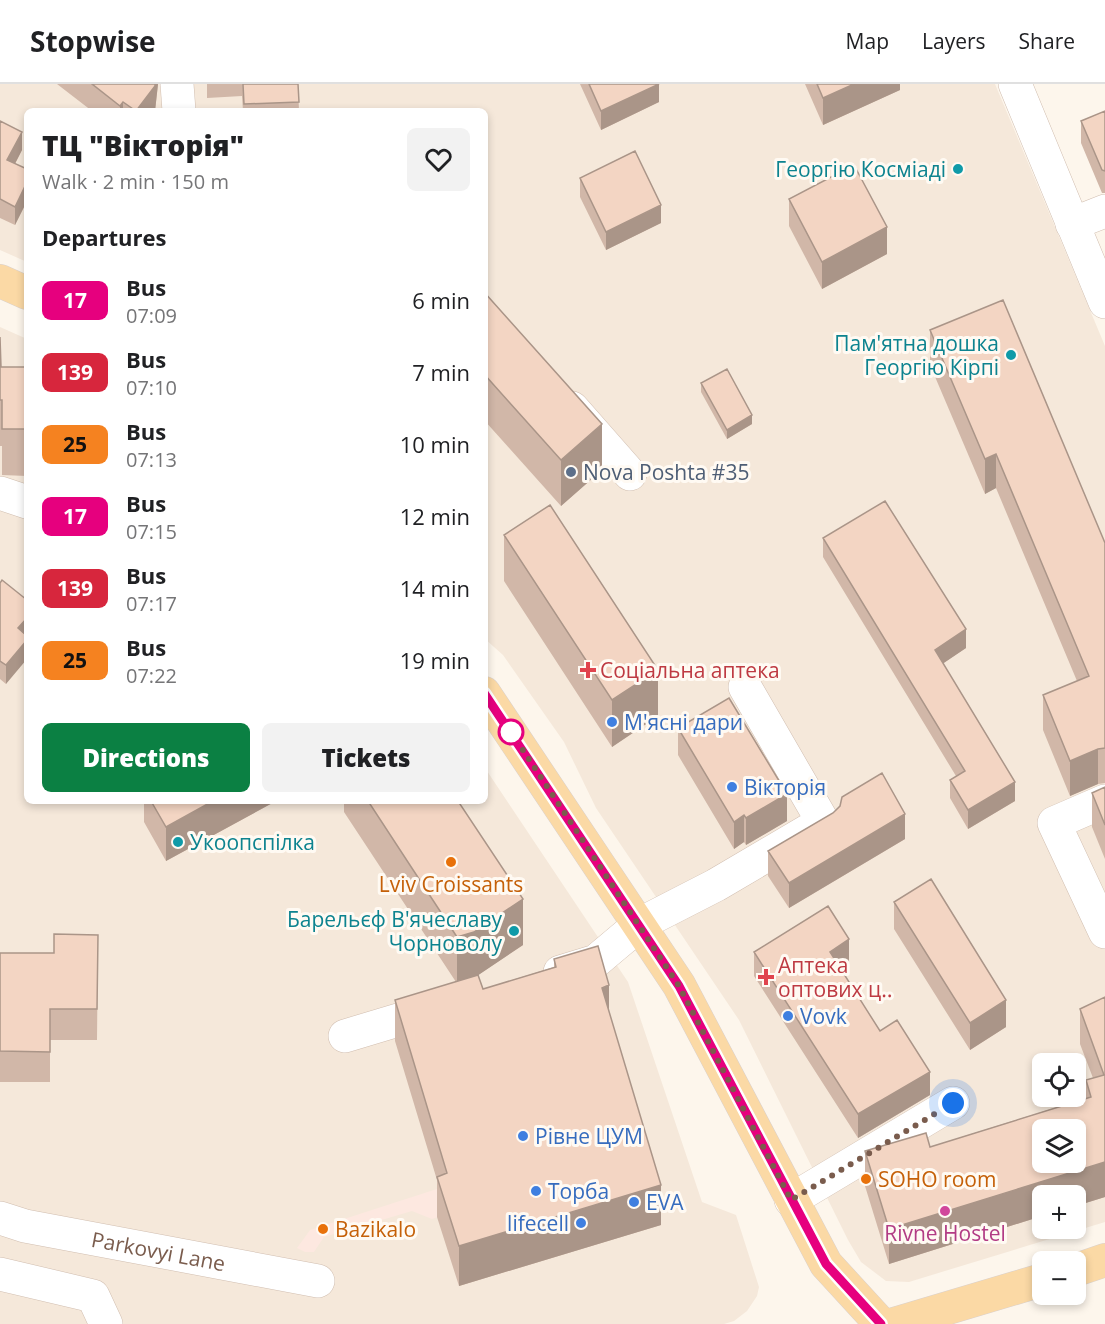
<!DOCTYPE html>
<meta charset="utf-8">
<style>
:root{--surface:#fff;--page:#f2f2f2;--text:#202124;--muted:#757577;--line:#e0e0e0;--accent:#0b8043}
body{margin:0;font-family:"Open Sans",sans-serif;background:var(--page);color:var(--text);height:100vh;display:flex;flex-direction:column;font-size:22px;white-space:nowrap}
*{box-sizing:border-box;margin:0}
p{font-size:20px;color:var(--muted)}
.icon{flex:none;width:33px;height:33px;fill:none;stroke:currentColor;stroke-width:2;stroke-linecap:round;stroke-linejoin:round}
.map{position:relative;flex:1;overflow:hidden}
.sheet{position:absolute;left:24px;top:24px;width:464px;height:696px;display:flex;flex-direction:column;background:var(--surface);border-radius:9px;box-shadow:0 3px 9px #0003}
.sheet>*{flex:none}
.badge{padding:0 12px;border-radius:9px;font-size:21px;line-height:39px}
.buttons{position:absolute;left:1032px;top:969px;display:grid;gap:12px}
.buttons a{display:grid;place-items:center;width:54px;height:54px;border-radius:9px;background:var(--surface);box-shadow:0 3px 9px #0003;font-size:30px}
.you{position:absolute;width:30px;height:30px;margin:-15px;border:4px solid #fff;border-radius:50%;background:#1a73e8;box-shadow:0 0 0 9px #1a73e833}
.map>.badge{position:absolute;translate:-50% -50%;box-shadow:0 0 0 3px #fff}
h2{padding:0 18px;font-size:22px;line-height:54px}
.round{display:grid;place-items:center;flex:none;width:63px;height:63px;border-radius:9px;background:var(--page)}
.headline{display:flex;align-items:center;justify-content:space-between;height:102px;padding:0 18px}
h1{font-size:28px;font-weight:800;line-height:45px}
.primary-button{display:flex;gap:12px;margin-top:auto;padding:12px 18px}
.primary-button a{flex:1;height:69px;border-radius:9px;background:var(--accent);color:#fff;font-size:24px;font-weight:800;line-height:69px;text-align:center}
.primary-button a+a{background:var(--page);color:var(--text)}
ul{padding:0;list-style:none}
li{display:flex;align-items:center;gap:18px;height:72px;padding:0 18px}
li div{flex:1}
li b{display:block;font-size:22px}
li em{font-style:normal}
li .badge{min-width:66px;font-weight:700;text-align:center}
header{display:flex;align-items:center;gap:36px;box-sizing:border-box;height:84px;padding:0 30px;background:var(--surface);border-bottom:2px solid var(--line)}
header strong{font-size:28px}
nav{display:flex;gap:33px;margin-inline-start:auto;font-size:21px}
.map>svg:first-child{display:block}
.residential{fill:#f5e8da;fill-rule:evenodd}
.commercial{fill:#fde8e0}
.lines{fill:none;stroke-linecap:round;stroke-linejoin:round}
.minor-casing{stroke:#d1beb0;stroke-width:34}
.major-casing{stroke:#dad1cd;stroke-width:34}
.minor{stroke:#fff;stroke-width:33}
.major{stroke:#fbd9a5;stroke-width:33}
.wall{fill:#d1b7a8}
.shaded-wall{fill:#aa9588}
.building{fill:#f3d5c3;stroke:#aa9588;stroke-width:1.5;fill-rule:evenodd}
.line-casing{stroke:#fff;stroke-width:14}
.line{stroke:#e6007e;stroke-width:9}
.walk{stroke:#7a5c4d;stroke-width:6;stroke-dasharray:0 10.8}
.culture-dot{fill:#0f9aa8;stroke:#fffaf3;stroke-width:2}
.service-dot{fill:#5c6f8a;stroke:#fffaf3;stroke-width:2}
.health-dot{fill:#e0444e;stroke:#fffaf3;stroke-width:2}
.shop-dot{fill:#3f7fe0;stroke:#fffaf3;stroke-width:2}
.stop-dot{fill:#fff;stroke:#e6007e;stroke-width:3}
.food-dot{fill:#e8710a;stroke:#fffaf3;stroke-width:2}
.hotel-dot{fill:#d1479c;stroke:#fffaf3;stroke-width:2}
.labels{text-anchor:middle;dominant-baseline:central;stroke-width:6;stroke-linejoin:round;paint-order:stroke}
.culture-label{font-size:21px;fill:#0d838f;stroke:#fffaf3;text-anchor:end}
.service-label{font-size:21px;fill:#4e5e75;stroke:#fffaf3;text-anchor:start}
.health-label{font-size:21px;fill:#be3a42;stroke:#fffaf3;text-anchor:start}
.shop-label{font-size:21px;fill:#366cbe;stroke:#fffaf3;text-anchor:start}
.food-label{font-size:21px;fill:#c56008;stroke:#fffaf3;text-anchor:start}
.hotel-label{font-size:21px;fill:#b23c85;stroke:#fffaf3}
.street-label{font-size:21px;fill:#7a5c4d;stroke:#fffaf3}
</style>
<header>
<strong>Stopwise</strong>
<nav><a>Map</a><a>Layers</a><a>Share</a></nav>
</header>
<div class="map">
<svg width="1105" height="1240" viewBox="0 0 1105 1240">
<rect width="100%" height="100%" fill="#fdf6ec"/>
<path class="residential" d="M0,0H995L1105,262V1138L909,1198L886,1197L861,1178L848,1156L739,936L596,724L564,658L503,571L485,555L484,27H27V178L0,166ZM1042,980H1076V1012H1042ZM1042,1046H1076V1078H1042ZM1042,1112H1076V1144H1042Z
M0,243L27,255V717H484L485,684L628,898L702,1118L736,1131L759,1203L757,1212L747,1227L734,1237L724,1240H0Z"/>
<path class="commercial" d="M440,1104L447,1130L432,1135L412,1127L324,1153L314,1168H305L297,1164L310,1146Z"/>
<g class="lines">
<g class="minor-casing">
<g id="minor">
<path d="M177,0L179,27"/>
<path d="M1015,0L1105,218"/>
<path d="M1072,140L1105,127"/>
<path d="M572,324L630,390"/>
<path d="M0,409L27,418"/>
<path d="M1105,717L1054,739L1105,848"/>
<path d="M560,888L596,877L640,840L716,801L823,738L745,603"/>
<path d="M345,952L438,924"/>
<path d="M791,1116L953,1019"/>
<path id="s1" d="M0,1134L25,1142L318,1197"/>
<path d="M0,1190L93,1212L106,1240"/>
</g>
</g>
<g class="major-casing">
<path id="major" d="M0,197L27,209
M484,609L679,901L826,1180L881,1240
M1076,1186L1105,1176
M894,1240L1042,1196"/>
</g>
<use href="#minor" class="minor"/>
<use href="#major" class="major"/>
</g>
<path class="wall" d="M57,0H158L155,27H92Z
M207,0H298L299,27H243L242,12L207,14Z
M580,0H659V18L601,46Z
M805,0H900V6L823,41Z
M1105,27V109H1102L1081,59V37Z
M0,37L22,66L15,80L27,85V117L15,141L0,134Z
M580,94L661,139L606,166L580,113Z
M789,115L887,170L822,205L789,142Z
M484,208L602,386L561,422L484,336Z
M930,246L1105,459V699L1098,700L1070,712L1043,646V611L1077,597L996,404L985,410L930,281Z
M0,253L1,283H27V392L2,391V362H0Z
M701,299L752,340L727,355L701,308Z
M504,451L658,632L612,663L504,497Z
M823,454L966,564L943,579L1015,717L968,745L950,714V696L956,692L823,473Z
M0,499L27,516L6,600L0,595Z
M678,644L787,737L746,761L744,758L734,765L678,671Z
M1105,703V775L1092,743V709Z
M144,717H276L166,777L144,738Z
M344,717H458L523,861L478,891L483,905L554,883V875L609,928L661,1141L459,1202L437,1133V1096L395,957V916L456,898L344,728Z
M905,755L789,824L768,792V767Z
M894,818L1006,943L970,966L894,845Z
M98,851L97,956H50V998H0V869H54Z
M754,868L849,879L840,884L880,947L930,1011L858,1054L754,892Z
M1105,913V1113L1076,1122L1042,1112V1132L889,1180L865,1102V1067L930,1063L1086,1014V996L1093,994L1080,960V925Z"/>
<path class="shaded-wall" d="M155,0H158L155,27H136Z
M659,0V18L601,46V27Z
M854,0H900V6L823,41V14Z
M123,18V27H120V22Z
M22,48V66L7,95V76Z
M27,98V117L15,141V123Z
M661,121V139L606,166V148Z
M887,143V170L822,205V178Z
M752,331V340L727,355V346Z
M602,340V386L561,422V376Z
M996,370V404L985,410V375Z
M27,534V552L18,544Z
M966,545V564L935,585V566Z
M27,556V575L6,600V581Z
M658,586V632L612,663V616Z
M1098,665V700L1070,712V677Z
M1015,698V717L968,745V726Z
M787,710V737L746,761V734Z
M213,717H276L166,777V743Z
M905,730V755L789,824V799Z
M744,731V758L734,765V738Z
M523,815V861L474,894L457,899V853Z
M849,855V879L830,891V868Z
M609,901V942L602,904Z
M1006,916V943L970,966V939Z
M930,988V1011L858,1054V1030Z
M1105,1078V1113L1076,1122V1112H1042V1132L889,1180V1145Z
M661,1101V1141L459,1202V1162Z"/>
<path class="building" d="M92,0H155V2L136,27L123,18L120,22Z
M243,0H298L299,18L244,20Z
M589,0H659L601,27Z
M817,0H854L823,14Z
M1105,27V87L1102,86L1081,37Z
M0,37L22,48L7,76L27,85V98L15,123L0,115Z
M635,67L661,121L606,148L580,94Z
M854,81L887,143L822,178L789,115Z
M484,208L602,340L561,376L484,290Z
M1003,216L1105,459V664L1098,665L1070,677L1043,611L1089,592L996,370L985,375L930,246Z
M0,253L1,283H27V345H2V316H0Z
M727,285L752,331L727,346L701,299Z
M885,417L966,545L935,566L1015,698L968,726L950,696L965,687L823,454Z
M550,421L658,586L612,616L504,451Z
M2,496L27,516V534L18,544L27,552V556L6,581L0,577V499Z
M729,614L787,710L746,734L744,731L734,738L678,644Z
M882,689L905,730L789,799L768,767L833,729L840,722L842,713Z
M1105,703V741L1092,709Z
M151,717H213L166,743Z
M368,717H458L523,815L474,848L457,853Z
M931,795L1006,916L970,939L894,818Z
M828,822L849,855L830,868L880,947L897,936L930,988L858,1030L754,868Z
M54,850L98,851L97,925H50V968L0,967V869H54Z
M598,862L609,901L602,904L661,1101L459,1162L437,1093L447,1089L395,916L478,891L483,905L556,883L554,875Z
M1105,913V1078L889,1145L865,1067L926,1049L930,1063L1091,1013L1086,996L1104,991L1080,925ZM1042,1046H1076V1078H1042Z"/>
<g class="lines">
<g class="line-casing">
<path id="line" d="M484,609L679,902L826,1180L881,1240"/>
</g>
<use href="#line" class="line"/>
<path class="walk" d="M511,648L679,902L791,1116L953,1019"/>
</g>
<g class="culture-dot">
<circle cx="958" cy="85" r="6"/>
<circle cx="1011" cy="271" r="6"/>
<circle cx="178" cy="758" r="6"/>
<circle cx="514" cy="847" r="6"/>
</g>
<circle class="service-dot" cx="571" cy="388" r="6"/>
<g class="health-dot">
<path d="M585 577h6v6h6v6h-6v6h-6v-6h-6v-6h6z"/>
<path d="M763 884h6v6h6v6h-6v6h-6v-6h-6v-6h6z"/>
</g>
<g class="shop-dot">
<circle cx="612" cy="638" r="6"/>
<circle cx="732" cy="703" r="6"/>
<circle cx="788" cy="932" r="6"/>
<circle cx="523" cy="1052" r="6"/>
<circle cx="536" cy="1107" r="6"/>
<circle cx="634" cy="1118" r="6"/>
<circle cx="581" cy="1139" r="6"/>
</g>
<circle class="stop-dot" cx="511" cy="648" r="12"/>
<g class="food-dot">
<circle cx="451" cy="778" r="6"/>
<circle cx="866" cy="1095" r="6"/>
<circle cx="323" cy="1145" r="6"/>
</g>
<circle class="hotel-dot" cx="945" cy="1127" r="6"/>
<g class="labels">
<g class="culture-label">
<text x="946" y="85">Георгію Косміаді</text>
<text x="999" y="259">Пам'ятна дошка<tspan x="999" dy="24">Георгію Кірпі</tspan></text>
<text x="190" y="758" text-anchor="start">Укоопспілка</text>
<text x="502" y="835">Барельєф В'ячеславу<tspan x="502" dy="24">Чорноволу</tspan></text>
</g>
<g class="service-label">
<text x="583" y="388">Nova Poshta #35</text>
</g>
<g class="health-label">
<text x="600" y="586">Соціальна аптека</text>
<text x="778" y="881">Аптека<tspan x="778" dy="24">оптових ц‥</tspan></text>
</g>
<g class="shop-label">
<text x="624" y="638">М'ясні дари</text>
<text x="744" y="703">Вікторія</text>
<text x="800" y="932">Vovk</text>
<text x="535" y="1052">Рівне ЦУМ</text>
<text x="548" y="1107">Торба</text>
<text x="646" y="1118">EVA</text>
<text x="569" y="1139" text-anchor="end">lifecell</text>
</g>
<g class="food-label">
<text x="451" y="800" text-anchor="middle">Lviv Croissants</text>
<text x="878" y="1095">SOHO room</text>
<text x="335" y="1145">Bazikalo</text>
</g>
<g class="hotel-label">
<text x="945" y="1149">Rivne Hostel</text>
</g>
<g class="street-label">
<text stroke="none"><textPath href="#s1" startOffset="162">Parkovyi Lane</textPath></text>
</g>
</g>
</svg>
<div class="buttons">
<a><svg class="icon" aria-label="locate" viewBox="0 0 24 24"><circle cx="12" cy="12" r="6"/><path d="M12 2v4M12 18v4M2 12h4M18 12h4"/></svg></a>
<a><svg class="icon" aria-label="layers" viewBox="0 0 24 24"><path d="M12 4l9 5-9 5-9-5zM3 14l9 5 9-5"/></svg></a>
<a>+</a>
<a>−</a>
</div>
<div class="you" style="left:953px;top:1019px"></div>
<section class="sheet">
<div class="headline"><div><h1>ТЦ &quot;Вікторія&quot;</h1><p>Walk · 2 min · 150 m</p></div><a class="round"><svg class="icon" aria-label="heart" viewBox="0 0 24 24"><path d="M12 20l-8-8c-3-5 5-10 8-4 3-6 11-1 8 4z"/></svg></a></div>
<h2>Departures</h2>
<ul>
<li><span class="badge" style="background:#e6007e;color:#fff">17</span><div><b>Bus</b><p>07:09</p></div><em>6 min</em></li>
<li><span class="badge" style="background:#d7263d;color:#fff">139</span><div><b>Bus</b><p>07:10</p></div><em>7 min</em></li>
<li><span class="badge" style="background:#f58220;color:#111">25</span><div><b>Bus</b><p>07:13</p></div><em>10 min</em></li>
<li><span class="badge" style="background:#e6007e;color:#fff">17</span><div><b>Bus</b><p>07:15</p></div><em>12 min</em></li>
<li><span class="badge" style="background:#d7263d;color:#fff">139</span><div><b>Bus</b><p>07:17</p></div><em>14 min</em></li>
<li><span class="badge" style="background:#f58220;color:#111">25</span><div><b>Bus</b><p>07:22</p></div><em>19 min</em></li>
</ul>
<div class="primary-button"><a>Directions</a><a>Tickets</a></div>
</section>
</div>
